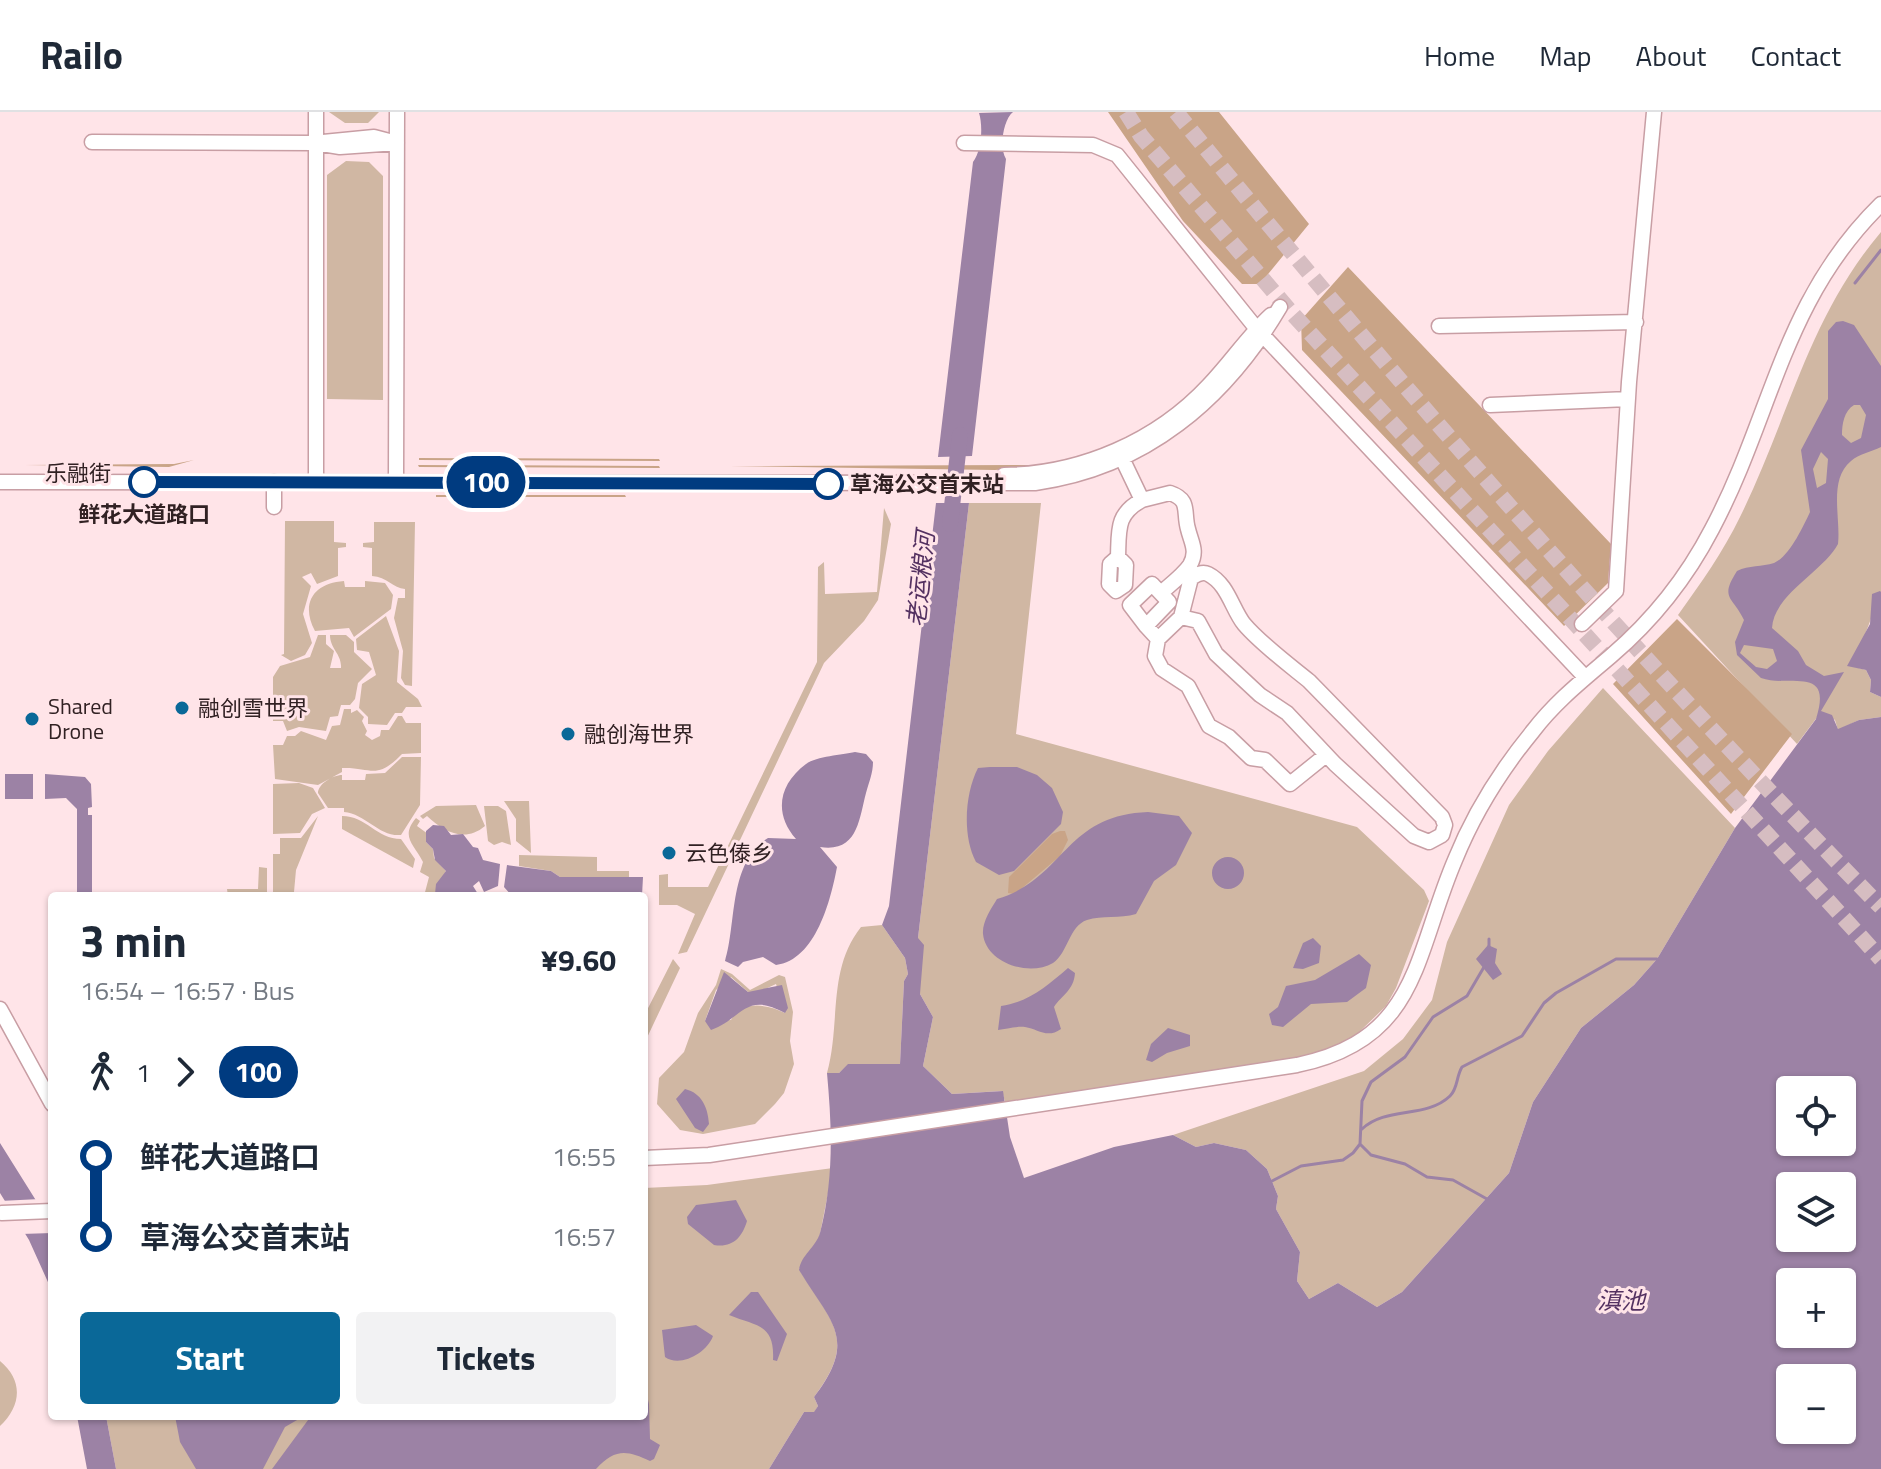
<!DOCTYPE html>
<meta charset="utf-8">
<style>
:root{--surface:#fff;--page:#f2f2f3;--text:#1f2937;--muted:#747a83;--line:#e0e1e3;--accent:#0a6898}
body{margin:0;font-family:"Titillium Web","Noto Sans SC",sans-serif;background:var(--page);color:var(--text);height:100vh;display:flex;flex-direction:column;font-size:30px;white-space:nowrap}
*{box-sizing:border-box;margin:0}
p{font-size:26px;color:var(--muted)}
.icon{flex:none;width:44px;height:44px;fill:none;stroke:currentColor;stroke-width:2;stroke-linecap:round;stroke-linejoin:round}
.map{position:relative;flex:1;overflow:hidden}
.side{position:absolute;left:48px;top:780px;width:600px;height:528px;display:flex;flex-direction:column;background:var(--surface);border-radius:8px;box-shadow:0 2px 6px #0004}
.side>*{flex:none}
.badge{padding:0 16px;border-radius:26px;font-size:28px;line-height:52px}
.controls{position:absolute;left:1776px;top:964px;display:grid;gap:16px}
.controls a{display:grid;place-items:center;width:80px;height:80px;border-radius:8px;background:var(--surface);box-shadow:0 2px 6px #0004;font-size:40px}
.map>.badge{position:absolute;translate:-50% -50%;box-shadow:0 0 0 4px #fff}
.legs{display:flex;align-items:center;gap:12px;height:88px;padding:0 32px;font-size:26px}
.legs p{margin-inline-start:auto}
.summary{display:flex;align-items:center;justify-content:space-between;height:136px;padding:0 32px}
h1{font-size:44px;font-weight:700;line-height:60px}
.cta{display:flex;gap:16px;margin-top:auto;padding:16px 32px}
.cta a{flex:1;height:92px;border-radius:8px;background:var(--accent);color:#fff;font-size:32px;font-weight:700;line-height:92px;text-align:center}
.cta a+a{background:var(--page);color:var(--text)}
ul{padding:0 32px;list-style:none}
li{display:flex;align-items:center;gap:28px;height:80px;font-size:30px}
li i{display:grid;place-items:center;width:12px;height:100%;margin:0 10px;background:currentColor}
li i::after{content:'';width:20px;height:20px;margin:-10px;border:6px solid;border-radius:50%;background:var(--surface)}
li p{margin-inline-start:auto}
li:first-child i{background:linear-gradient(#0000 50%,currentColor 0)}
li:last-child i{background:linear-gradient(currentColor 50%,#0000 0)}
header{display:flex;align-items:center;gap:48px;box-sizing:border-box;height:112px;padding:0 40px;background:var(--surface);border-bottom:2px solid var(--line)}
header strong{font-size:38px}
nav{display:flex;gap:44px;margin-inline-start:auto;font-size:28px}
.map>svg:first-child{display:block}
.green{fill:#d0b7a3;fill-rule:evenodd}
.forest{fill:#c9a487}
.water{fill:#9c82a5;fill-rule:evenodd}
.pier{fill:#ffe4e8}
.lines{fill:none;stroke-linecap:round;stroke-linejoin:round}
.stream{stroke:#9c82a5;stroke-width:3}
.river{stroke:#9c82a5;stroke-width:16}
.major-tunnel{stroke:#d6bdc1;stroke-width:16;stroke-dasharray:16 8;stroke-linecap:butt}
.minor-casing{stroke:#c89ea4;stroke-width:17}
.minor{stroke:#fff;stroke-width:14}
.line-1-casing{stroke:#fff;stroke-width:18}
.line-1{stroke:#003b80;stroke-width:12}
.stop-1-dot{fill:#fff;stroke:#003b80;stroke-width:4}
.poi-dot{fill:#0a6898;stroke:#ffe4e8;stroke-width:3}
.labels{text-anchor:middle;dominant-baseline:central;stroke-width:6;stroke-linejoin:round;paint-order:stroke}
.street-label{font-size:22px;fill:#312123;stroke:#ffe4e8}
.stop-label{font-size:22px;font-weight:bold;fill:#312123;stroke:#ffe4e8;text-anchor:start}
.poi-label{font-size:22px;fill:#312123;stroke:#ffe4e8;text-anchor:start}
.water-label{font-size:24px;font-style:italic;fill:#543161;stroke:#ffe4e8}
</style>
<header>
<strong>Railo</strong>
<nav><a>Home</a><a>Map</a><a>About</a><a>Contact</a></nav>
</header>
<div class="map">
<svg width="1881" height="1357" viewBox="0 0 1881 1357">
<rect width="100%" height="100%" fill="#ffe4e8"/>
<path class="green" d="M329,0H379L368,11H345Z
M346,49L369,50L383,64V288L327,287V63Z
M1881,120V480L1860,536L1848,553L1866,558L1871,568L1870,580L1881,585V605L1859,608L1838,618L1835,608L1821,600L1797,632L1678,503C1701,471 1723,440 1740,405C1789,306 1808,206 1881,120Z
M969,391H1041L1016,622L1357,715L1424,778L1429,789L1396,876L1386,894L1350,929L1329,939L1296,949L1006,993L1002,979L952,982L923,954L933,905L920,882L918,826Z
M884,396L891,412L878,488L864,509L824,551L687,840L678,842L695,802L677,793H659V763L668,762V775H708L817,550L818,455L824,450L825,482L877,480Z
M285,409H334V430L346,431V435L338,436V464L317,472L311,461L302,465L311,474L303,502L312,531L305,543L291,549L281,543L284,542Z
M374,410H415L412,574L405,573L401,566L403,539L394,506L398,486H405V477C393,476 387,465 372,464V436L363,435V431L374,430Z
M344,469L345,475H365V469L385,471L393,483L391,497L354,525L349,516L315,519C300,491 314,471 344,469Z
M386,504L399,539L397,570L418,587L422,595H406L402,601H395L387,613L368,612V605L359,596L362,572L376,563L369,540L357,538L356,527Z
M318,523H326V532L334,539L330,556H341C342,542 330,537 330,523H346L354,530V540L372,557L358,571L355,587L350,593H341L338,604L330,605L326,619L299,615L287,619L283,609H273V565L280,554L310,545Z
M1603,576L1735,716L1657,847L1634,873L1581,916L1533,990L1509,1061L1402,1180L1377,1195L1338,1171L1309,1187L1297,1169L1300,1140L1276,1097L1278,1084L1267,1057L1246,1038L1214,1031L1196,1035L1173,1023L1364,959L1403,927L1432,888L1447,830L1509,693L1548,639Z
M344,597H351V601L357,598L364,605L362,609L367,619L365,623L372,628L380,624L381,618H389L398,604H402L406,611H421V641L402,642C376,669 372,655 342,656V660L318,673L275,667L273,633H283L287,624H295L301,619L326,628L332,614L340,613Z
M402,645H421L420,693L401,723C379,725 366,702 344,700V696H328L318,681C318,672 333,663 342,663V668H365L366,662L385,661Z
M299,671L313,676L325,696L312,702L300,721L273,722V672Z
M504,689H529L531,741L516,729V707Z
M476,693L485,714C465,731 444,720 427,704L423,707L420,704L436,694Z
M484,694H498L506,699L511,733L502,730L494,733L488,729Z
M318,704L296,758L294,780L310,784H273V742H280V726H301Z
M342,704C366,704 377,727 401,727L415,747L413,756L342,717Z
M416,706L420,709L417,714L428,722L426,730L433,737L434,746L446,759L435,782L438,784H424L429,765L420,760L423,750C414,732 400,725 416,706Z
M519,743L597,745V759H629V765H560L551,759L519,754Z
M259,755L267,756V784H228L227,777H258Z
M882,813L905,846L908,862L904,869L900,952H849L839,961H827C841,911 827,858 861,815Z
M673,847L680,856L644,932V904Z
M721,857L732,862L750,878L779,863L785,865L793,900L790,929L794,952L784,981L775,992L755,1012L703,1022L680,1018L657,992L659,966L684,940L698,901L716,873ZM731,865L748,880H759L776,872L785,901C768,892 740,888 731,908L705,909L716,878Z
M833,1056L819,1127L799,1157C832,1211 858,1227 814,1285L818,1294L814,1301L804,1300L769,1357H116L106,1304H644V1076L707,1073Z
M0,1249C24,1269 21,1294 0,1314Z"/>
<path class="forest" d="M1108,0H1219L1309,112L1260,172H1242L1183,109Z
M1348,155L1611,432L1608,471L1564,514L1302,238L1301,208Z
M419,346L659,347L660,349L419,348Z
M194,348L169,355L25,353L174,352Z
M418,353L659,354L660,356L419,355Z
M730,354L1033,353L1034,355L995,358Z
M1103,362L1037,379H911V378Z
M436,383H625L626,385H436Z
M1677,507L1792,622L1731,702L1613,572Z
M1060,719H1065L1068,728L1060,744L1015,782L1008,781L1009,765L1052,722Z"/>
<path class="water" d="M1013,0C1003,8 999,36 1006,47L972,344L938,345L973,50C982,39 983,13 979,1Z
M1843,209L1854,213L1881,254V335C1871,340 1859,342 1851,349C1828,368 1841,406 1838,432C1824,459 1774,482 1772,516L1798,539L1806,553L1824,564L1844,560L1821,599L1832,603L1838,617L1859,608L1881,605V1357H769L804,1300H814L818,1294L814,1285C858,1227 832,1212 799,1158C801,1143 816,1135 820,1121C834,1067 832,1016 827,961H839L848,952H900L904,869L908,862L905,846L882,813L889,794L936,391H969L918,826L924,833L920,882L933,905L923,954L952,982L1003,979L1010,1025L1024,1066L1114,1035L1173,1023L1196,1035L1214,1031L1246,1038L1267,1057L1278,1084L1276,1097L1300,1140L1297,1169L1309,1187L1338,1171L1377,1195L1402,1180L1509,1061L1533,990L1581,916L1634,873L1657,847L1735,716L1816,607C1833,553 1791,576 1761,566L1737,543L1735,530L1744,508C1733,484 1719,487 1737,459C1749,453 1762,455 1774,451C1789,445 1803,415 1810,400L1801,338L1828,287V219L1836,210ZM1854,293H1860L1866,303L1861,326L1851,331L1842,323C1842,312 1844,299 1854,293ZM1821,340L1828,347L1826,371L1817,376L1813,357ZM1744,533L1773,537L1777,549L1767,557L1756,555L1740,541ZM1790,978H1842V1030H1790ZM1790,1074H1842V1126H1790ZM1790,1170H1842V1222H1790ZM1790,1266H1842V1318H1790Z
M1880,479L1881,480V585L1870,580L1871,568L1866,558L1847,554L1870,512L1872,482Z
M855,640L866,642L873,650C873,661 869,670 866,681C859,707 858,741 820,735L837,755C831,787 816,848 776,853L763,845L743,850L738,855L725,849C737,811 728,751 768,726L796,727C774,702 778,673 806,652C817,644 842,643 855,640Z
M990,655H1017L1037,663L1052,676L1063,700L1061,712L1014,759L999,763L976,750C962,724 965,681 978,656Z
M5,662H33V687H5Z
M45,662L85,665L91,672L92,695L88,696V703H92V784H77V697L66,686L45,687Z
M1148,700L1179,704L1192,721L1176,753L1154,769L1136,802C1120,807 1102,803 1087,808C1069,814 1068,841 1053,851C1029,865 986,851 983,822C982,810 991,797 997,787C1065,767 1064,703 1148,700Z
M433,713L444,714L451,723L463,722L473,735L478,736L483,748L500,752L498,774L484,780L479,769L473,774L478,782L481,781L479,784L435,782L436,772L446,759L435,748L433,737L426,730V719Z
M1212 761a16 16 0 1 1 32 0a16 16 0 1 1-32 0Z
M507,753L551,759L560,765H643L642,784L511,783L504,775Z
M1313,826L1321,834L1319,851L1303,857L1293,856L1303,831Z
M1488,833L1497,837L1495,851L1502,862L1493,868L1476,847Z
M1359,842L1371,853L1366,876L1347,890L1311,892L1283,915L1272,913L1269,902L1278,895L1286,874L1315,868Z
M1068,856L1075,861C1074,878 1062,883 1054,895L1061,917C1047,927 1038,917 1025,915C1017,914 1006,917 998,918L1001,894C1029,890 1047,874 1068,856Z
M724,860L748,880L782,873L788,896L785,901C745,879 742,907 711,918L705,909Z
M1168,916L1190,923V934L1167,941L1152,950L1146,948L1151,932Z
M685,977C702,981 708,996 709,1012L703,1020L695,1016L676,987Z
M0,1031L52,1114V1179L29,1128L0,1081Z
M736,1088L747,1109C742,1126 732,1136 714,1133L688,1112L687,1105L696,1093Z
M751,1180H758L787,1222L777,1249L773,1248C775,1211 755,1214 729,1203Z
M696,1213L713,1224C707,1241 680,1256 665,1245L662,1218Z
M644,1270L649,1292L650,1327L660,1333L654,1347L650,1349C627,1338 615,1336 596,1357H272L311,1304H644Z
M77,1304H106L116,1357H87Z
M175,1304H304L285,1315L263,1357H196L180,1330Z"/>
<path class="pier" d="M40,1087L52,1107V1121L21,1122L0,1089Z"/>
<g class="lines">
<path class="stream" d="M1855,171L1881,138
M1489,836V827
M1362,1017C1386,994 1426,1007 1450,984C1458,976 1456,965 1462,955L1522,924L1544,891L1556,881L1616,847H1657
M1360,1032L1371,1043L1405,1052L1427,1065L1453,1068L1487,1087
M1272,1069L1301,1054L1343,1048L1353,1041L1360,1032L1362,989L1371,970L1405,945L1433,905L1467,884L1484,855"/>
<path class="river" d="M950,412L960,323"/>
<path class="major-tunnel" d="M1126,0L1141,24L1290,199L1881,847
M1176,0C1400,275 1634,542 1881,795"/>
<g class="minor-casing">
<path id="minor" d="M92,30L316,31L340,35L397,31
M323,30L374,25L393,30
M964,31L1093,33L1117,43L1256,216L1584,564
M1439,214L1636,210
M1490,293L1628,287
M1004,363C1081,362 1157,329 1209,273C1231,250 1248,224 1271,203
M0,370L1035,371C1145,356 1225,288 1280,195
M274,370V395
M316,370V0
M396,370L397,0
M1142,388L1170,381C1191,388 1183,400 1188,417C1191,430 1198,439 1190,453C1183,463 1171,472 1162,480
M1118,445L1126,453L1125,473L1116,479L1109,472L1110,452L1118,445C1119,418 1116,402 1142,388L1120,342
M1152,472L1169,490L1146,514L1130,493Z
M1582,512L1616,479L1629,270L1654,0
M1146,514L1158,527L1155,544L1162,557L1188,574L1209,614L1229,625L1251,646L1265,648L1290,672L1326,643
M1158,527L1181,505L1191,466C1196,463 1202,459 1208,462C1228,472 1232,497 1244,512C1261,532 1288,552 1309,569L1442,705L1445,713L1442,723L1429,730L1414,724L1335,652L1287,601L1260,583L1216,542L1198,509L1181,505
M0,897L52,992
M644,1046L709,1043L1297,953C1419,928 1414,844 1455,748C1474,701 1501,658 1533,619C1556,589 1583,568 1611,544C1652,509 1687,465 1712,417C1773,302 1782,189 1881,92
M2,1101L52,1099"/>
</g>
<use href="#minor" class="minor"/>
</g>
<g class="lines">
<g class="line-1-casing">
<path id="line-1" d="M144,370L828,372"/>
</g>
<use href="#line-1" class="line-1"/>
</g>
<g class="stop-1-dot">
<circle cx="144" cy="370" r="14"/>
<circle cx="828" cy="372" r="14"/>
</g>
<g class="poi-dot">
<circle cx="182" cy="596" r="8"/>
<circle cx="32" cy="607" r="8"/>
<circle cx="568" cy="622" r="8"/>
<circle cx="669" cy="741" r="8"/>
</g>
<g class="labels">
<g class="street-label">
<text x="78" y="361">乐融街</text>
</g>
<g class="stop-label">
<text x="850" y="372">草海公交首末站</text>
<text x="144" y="402" text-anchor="middle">鲜花大道路口</text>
</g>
<g class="poi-label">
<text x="48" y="594">Shared<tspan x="48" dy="25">Drone</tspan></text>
<text x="198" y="596">融创雪世界</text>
<text x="584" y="622">融创海世界</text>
<text x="685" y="741">云色傣乡</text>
</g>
<g class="water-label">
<text transform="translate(920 467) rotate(-84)">老运粮河</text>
<text x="1621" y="1188">滇池</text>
</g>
</g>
</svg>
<div class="controls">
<a><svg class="icon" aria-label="locate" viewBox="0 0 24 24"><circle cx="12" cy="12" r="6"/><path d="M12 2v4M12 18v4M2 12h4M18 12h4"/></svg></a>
<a><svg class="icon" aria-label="layers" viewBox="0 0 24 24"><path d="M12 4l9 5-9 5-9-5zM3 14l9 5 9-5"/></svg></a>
<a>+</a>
<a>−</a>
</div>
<b class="badge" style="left:486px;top:370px;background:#003b80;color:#fff">100</b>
<section class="side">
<div class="summary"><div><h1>3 min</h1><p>16:54 – 16:57 · Bus</p></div><b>¥9.60</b></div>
<div class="legs"><svg class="icon" aria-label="walk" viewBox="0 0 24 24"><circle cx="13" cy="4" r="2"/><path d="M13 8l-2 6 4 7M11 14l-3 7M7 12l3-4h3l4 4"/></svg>1<svg class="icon" aria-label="forward" viewBox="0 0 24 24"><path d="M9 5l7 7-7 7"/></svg><b class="badge" style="background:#003b80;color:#fff">100</b></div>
<ul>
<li><i style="color:#003b80"></i><b>鲜花大道路口</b><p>16:55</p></li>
<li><i style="color:#003b80"></i><b>草海公交首末站</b><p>16:57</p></li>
</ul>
<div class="cta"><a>Start</a><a>Tickets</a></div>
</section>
</div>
